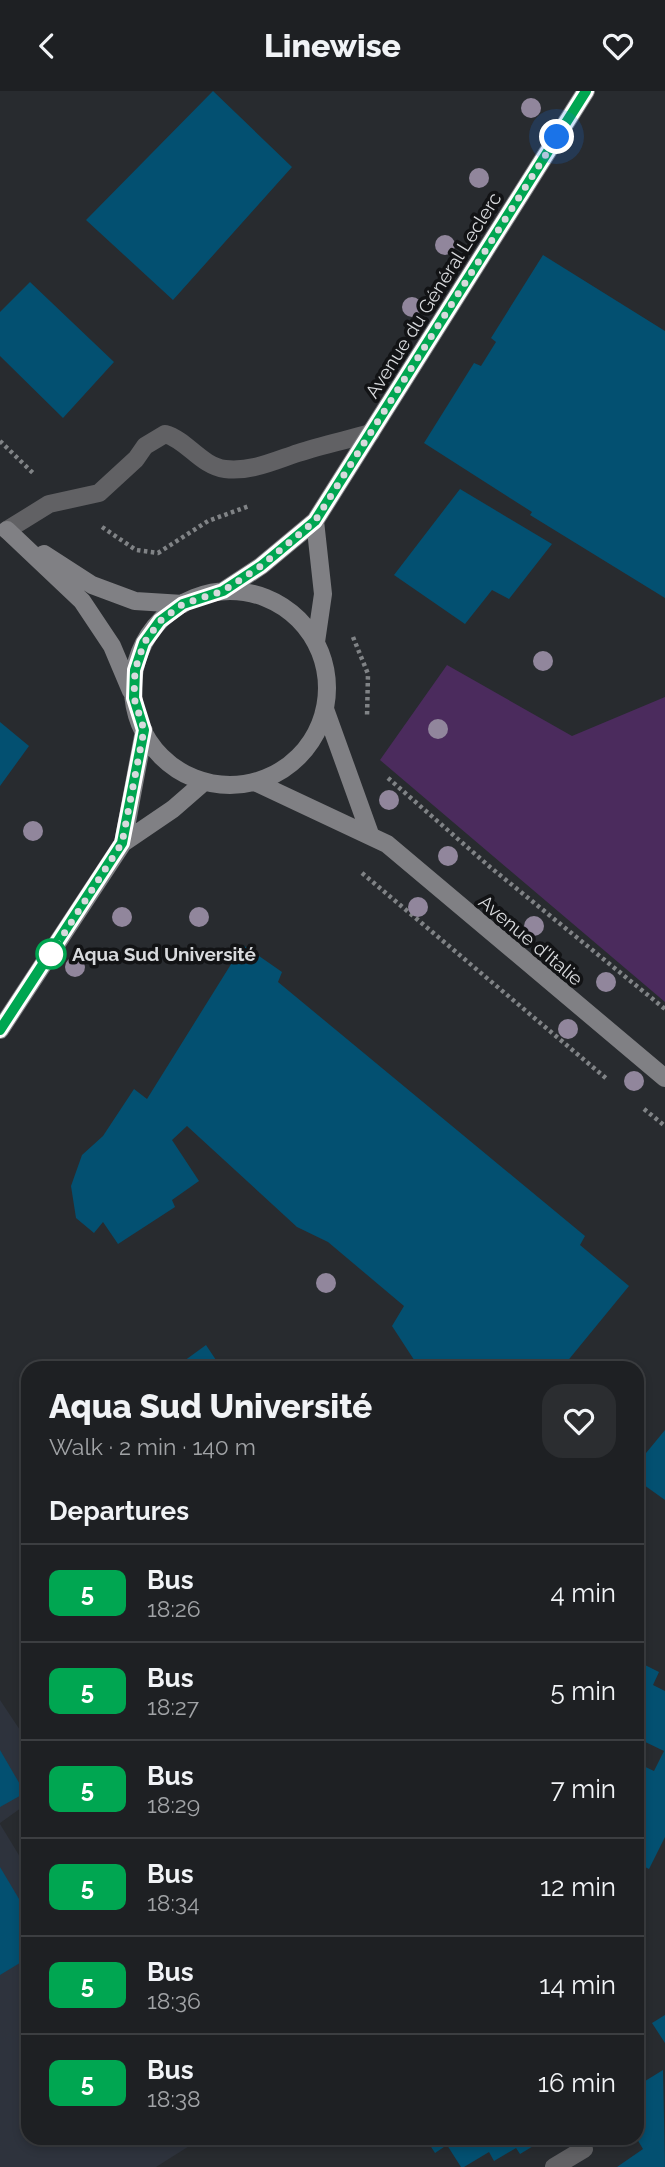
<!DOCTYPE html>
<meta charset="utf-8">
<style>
:root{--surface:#1e2023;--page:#2b2d30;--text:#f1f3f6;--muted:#a1a3a6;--line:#3c3e41}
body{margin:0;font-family:Raleway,sans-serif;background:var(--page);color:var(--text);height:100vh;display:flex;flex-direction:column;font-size:26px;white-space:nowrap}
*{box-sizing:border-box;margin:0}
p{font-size:23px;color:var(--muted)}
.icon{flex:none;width:38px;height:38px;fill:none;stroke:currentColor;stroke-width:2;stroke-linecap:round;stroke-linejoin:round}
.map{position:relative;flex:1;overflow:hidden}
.drawer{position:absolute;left:21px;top:1270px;width:623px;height:784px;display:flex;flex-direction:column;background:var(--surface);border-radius:21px;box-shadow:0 4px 10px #0003,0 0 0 2px var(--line)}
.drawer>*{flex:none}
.badge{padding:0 14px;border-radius:10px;font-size:24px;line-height:46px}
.you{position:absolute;width:35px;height:35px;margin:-18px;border:5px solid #fff;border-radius:50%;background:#1a73e8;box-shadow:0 0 0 10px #1a73e833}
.map>.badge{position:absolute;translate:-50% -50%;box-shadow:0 0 0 4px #fff}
h2{padding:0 28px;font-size:26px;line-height:63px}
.round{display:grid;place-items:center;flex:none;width:74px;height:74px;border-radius:21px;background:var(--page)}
.summary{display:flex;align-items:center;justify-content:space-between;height:119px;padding:0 28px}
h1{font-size:33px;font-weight:800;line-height:52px}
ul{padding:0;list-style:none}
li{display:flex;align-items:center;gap:21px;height:98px;padding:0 28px;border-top:2px solid var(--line)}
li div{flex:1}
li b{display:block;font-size:26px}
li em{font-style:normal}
li .badge{min-width:77px;font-weight:700;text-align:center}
header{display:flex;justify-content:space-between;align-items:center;height:91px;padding:0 28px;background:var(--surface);font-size:32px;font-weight:800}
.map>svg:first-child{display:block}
.built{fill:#2e333d}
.green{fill:#4b2b5d}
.building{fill:#035071}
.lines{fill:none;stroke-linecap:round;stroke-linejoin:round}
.path{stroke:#808386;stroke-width:4.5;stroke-dasharray:3.5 3.5;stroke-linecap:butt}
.lane{stroke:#616164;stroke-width:18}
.secondary{stroke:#808084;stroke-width:18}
.tree{fill:#91869c}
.line-casing{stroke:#fff;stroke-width:16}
.line{stroke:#00a651;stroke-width:10}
.walk{stroke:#d8dadd;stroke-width:7;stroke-dasharray:0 12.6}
.stop-dot{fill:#fff;stroke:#00a651;stroke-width:3.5}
.labels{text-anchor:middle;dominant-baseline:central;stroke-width:7;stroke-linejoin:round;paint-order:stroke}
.street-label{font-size:19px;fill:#d8dadd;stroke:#121315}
.stop-label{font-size:19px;font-weight:bold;fill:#d8dadd;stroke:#121315;text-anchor:start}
</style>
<header><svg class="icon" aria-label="back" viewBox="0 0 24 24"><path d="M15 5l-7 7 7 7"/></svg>Linewise<svg class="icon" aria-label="heart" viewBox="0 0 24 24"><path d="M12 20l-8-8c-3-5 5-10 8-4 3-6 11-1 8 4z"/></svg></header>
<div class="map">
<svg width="665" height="2076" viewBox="0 0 665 2076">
<rect width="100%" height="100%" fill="#282b2f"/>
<path class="built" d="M0,1609L28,1651V1712L0,1732Z
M0,1733L28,1779V2048H191L194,2052L156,2076H0Z"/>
<path class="green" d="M447,574L572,645L665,606V911L380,669Z"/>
<path class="building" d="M213,0L292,76L173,209L86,129Z
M543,164L665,240V507L530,424L532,421L424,352L474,272L481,275L496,251L491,247Z
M30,191L114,271L63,327L0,265V221Z
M460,398L552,453L509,508L492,499L465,533L394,484Z
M0,631L29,655L0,695Z
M243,854L282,881L278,891L585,1145L580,1154L629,1195L561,1278H420L392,1235L404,1215L328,1151L297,1136L187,1035L172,1049L199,1090L172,1109L175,1116L118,1153L103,1131L94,1142L76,1127L71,1095L82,1064L103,1045L134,998L147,1008Z
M206,1254L222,1278H173Z
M665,1339V1409L637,1389V1373Z
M637,1570L659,1581L653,1594L665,1600V1746L649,1778L637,1772V1672L654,1680L664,1660L637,1647Z
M0,1659L25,1702L0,1716Z
M0,1776L28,1823V1867L0,1884Z
M665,1924V1952L652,1932Z
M663,1979L665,2076H617L643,2058L637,2048V1995Z
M426,2048H545L520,2063L516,2057L494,2070L489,2061L464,2076H461L447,2054L435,2062Z"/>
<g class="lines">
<path class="path" d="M0,350L35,384
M102,436L136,459L158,462L208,430L249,415
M353,546L368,583L367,626
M388,687L490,776L665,918
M362,782L607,988
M644,1018L665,1035"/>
<path class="lane" d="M7,439L49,413L99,402L136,368L145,355L165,343C187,349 201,375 225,378C251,381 274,370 298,362C322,354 347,349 371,342
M554,2076L584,2058"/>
<path class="secondary" d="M315,430L323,503L316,551
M7,439L82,510L112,555L131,600
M44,463L92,494L135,510L183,513
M223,500L261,475L315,430L586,0
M133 597a97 97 0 1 1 194 0a97 97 0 1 1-194 0Z
M325,618L370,743
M255,691L387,753L665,987
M123,752L173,718L204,691
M0,939L123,752L144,640"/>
</g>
<g class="tree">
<circle cx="531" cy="17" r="10"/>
<circle cx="479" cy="87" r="10"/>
<circle cx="445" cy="154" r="10"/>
<circle cx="412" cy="216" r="10"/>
<circle cx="543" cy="570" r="10"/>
<circle cx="438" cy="638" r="10"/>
<circle cx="389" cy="709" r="10"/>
<circle cx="33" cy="740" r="10"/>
<circle cx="448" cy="765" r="10"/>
<circle cx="418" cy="816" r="10"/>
<circle cx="122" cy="826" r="10"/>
<circle cx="199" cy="826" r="10"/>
<circle cx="534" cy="835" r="10"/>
<circle cx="75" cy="876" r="10"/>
<circle cx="606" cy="891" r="10"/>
<circle cx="568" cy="938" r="10"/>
<circle cx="634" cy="990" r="10"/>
<circle cx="326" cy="1192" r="10"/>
</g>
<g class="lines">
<g class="line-casing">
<path id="line" d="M0,939L122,752L144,639L134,607L135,579L144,552L160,530L183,513L223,500L261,475L315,430L586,0"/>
</g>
<use href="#line" class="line"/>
<path class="walk" d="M51,863L122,752L144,639L134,607L135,579L144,552L160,530L183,513L223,500L261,475L315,430L557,46"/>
</g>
<circle class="stop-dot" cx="51" cy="863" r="14"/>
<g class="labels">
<g class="street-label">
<text transform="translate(433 204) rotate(-58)">Avenue du Général Leclerc</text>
<text transform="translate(531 849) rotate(40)">Avenue d'Italie</text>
</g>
<g class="stop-label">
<text x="72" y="863">Aqua Sud Université</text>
</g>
</g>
</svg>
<div class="you" style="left:557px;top:46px"></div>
<section class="drawer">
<div class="summary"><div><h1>Aqua Sud Université</h1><p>Walk · 2 min · 140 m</p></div><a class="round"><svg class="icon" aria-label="heart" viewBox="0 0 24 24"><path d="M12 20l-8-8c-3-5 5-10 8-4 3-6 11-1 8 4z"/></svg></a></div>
<h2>Departures</h2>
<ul>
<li><span class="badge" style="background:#00a651;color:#fff">5</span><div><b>Bus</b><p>18:26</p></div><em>4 min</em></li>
<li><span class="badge" style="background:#00a651;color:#fff">5</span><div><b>Bus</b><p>18:27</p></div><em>5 min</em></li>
<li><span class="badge" style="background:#00a651;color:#fff">5</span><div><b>Bus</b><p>18:29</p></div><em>7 min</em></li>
<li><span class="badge" style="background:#00a651;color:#fff">5</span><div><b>Bus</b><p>18:34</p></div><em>12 min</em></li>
<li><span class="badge" style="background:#00a651;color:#fff">5</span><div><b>Bus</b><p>18:36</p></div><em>14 min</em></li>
<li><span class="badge" style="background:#00a651;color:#fff">5</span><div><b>Bus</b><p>18:38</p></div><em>16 min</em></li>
</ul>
</section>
</div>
